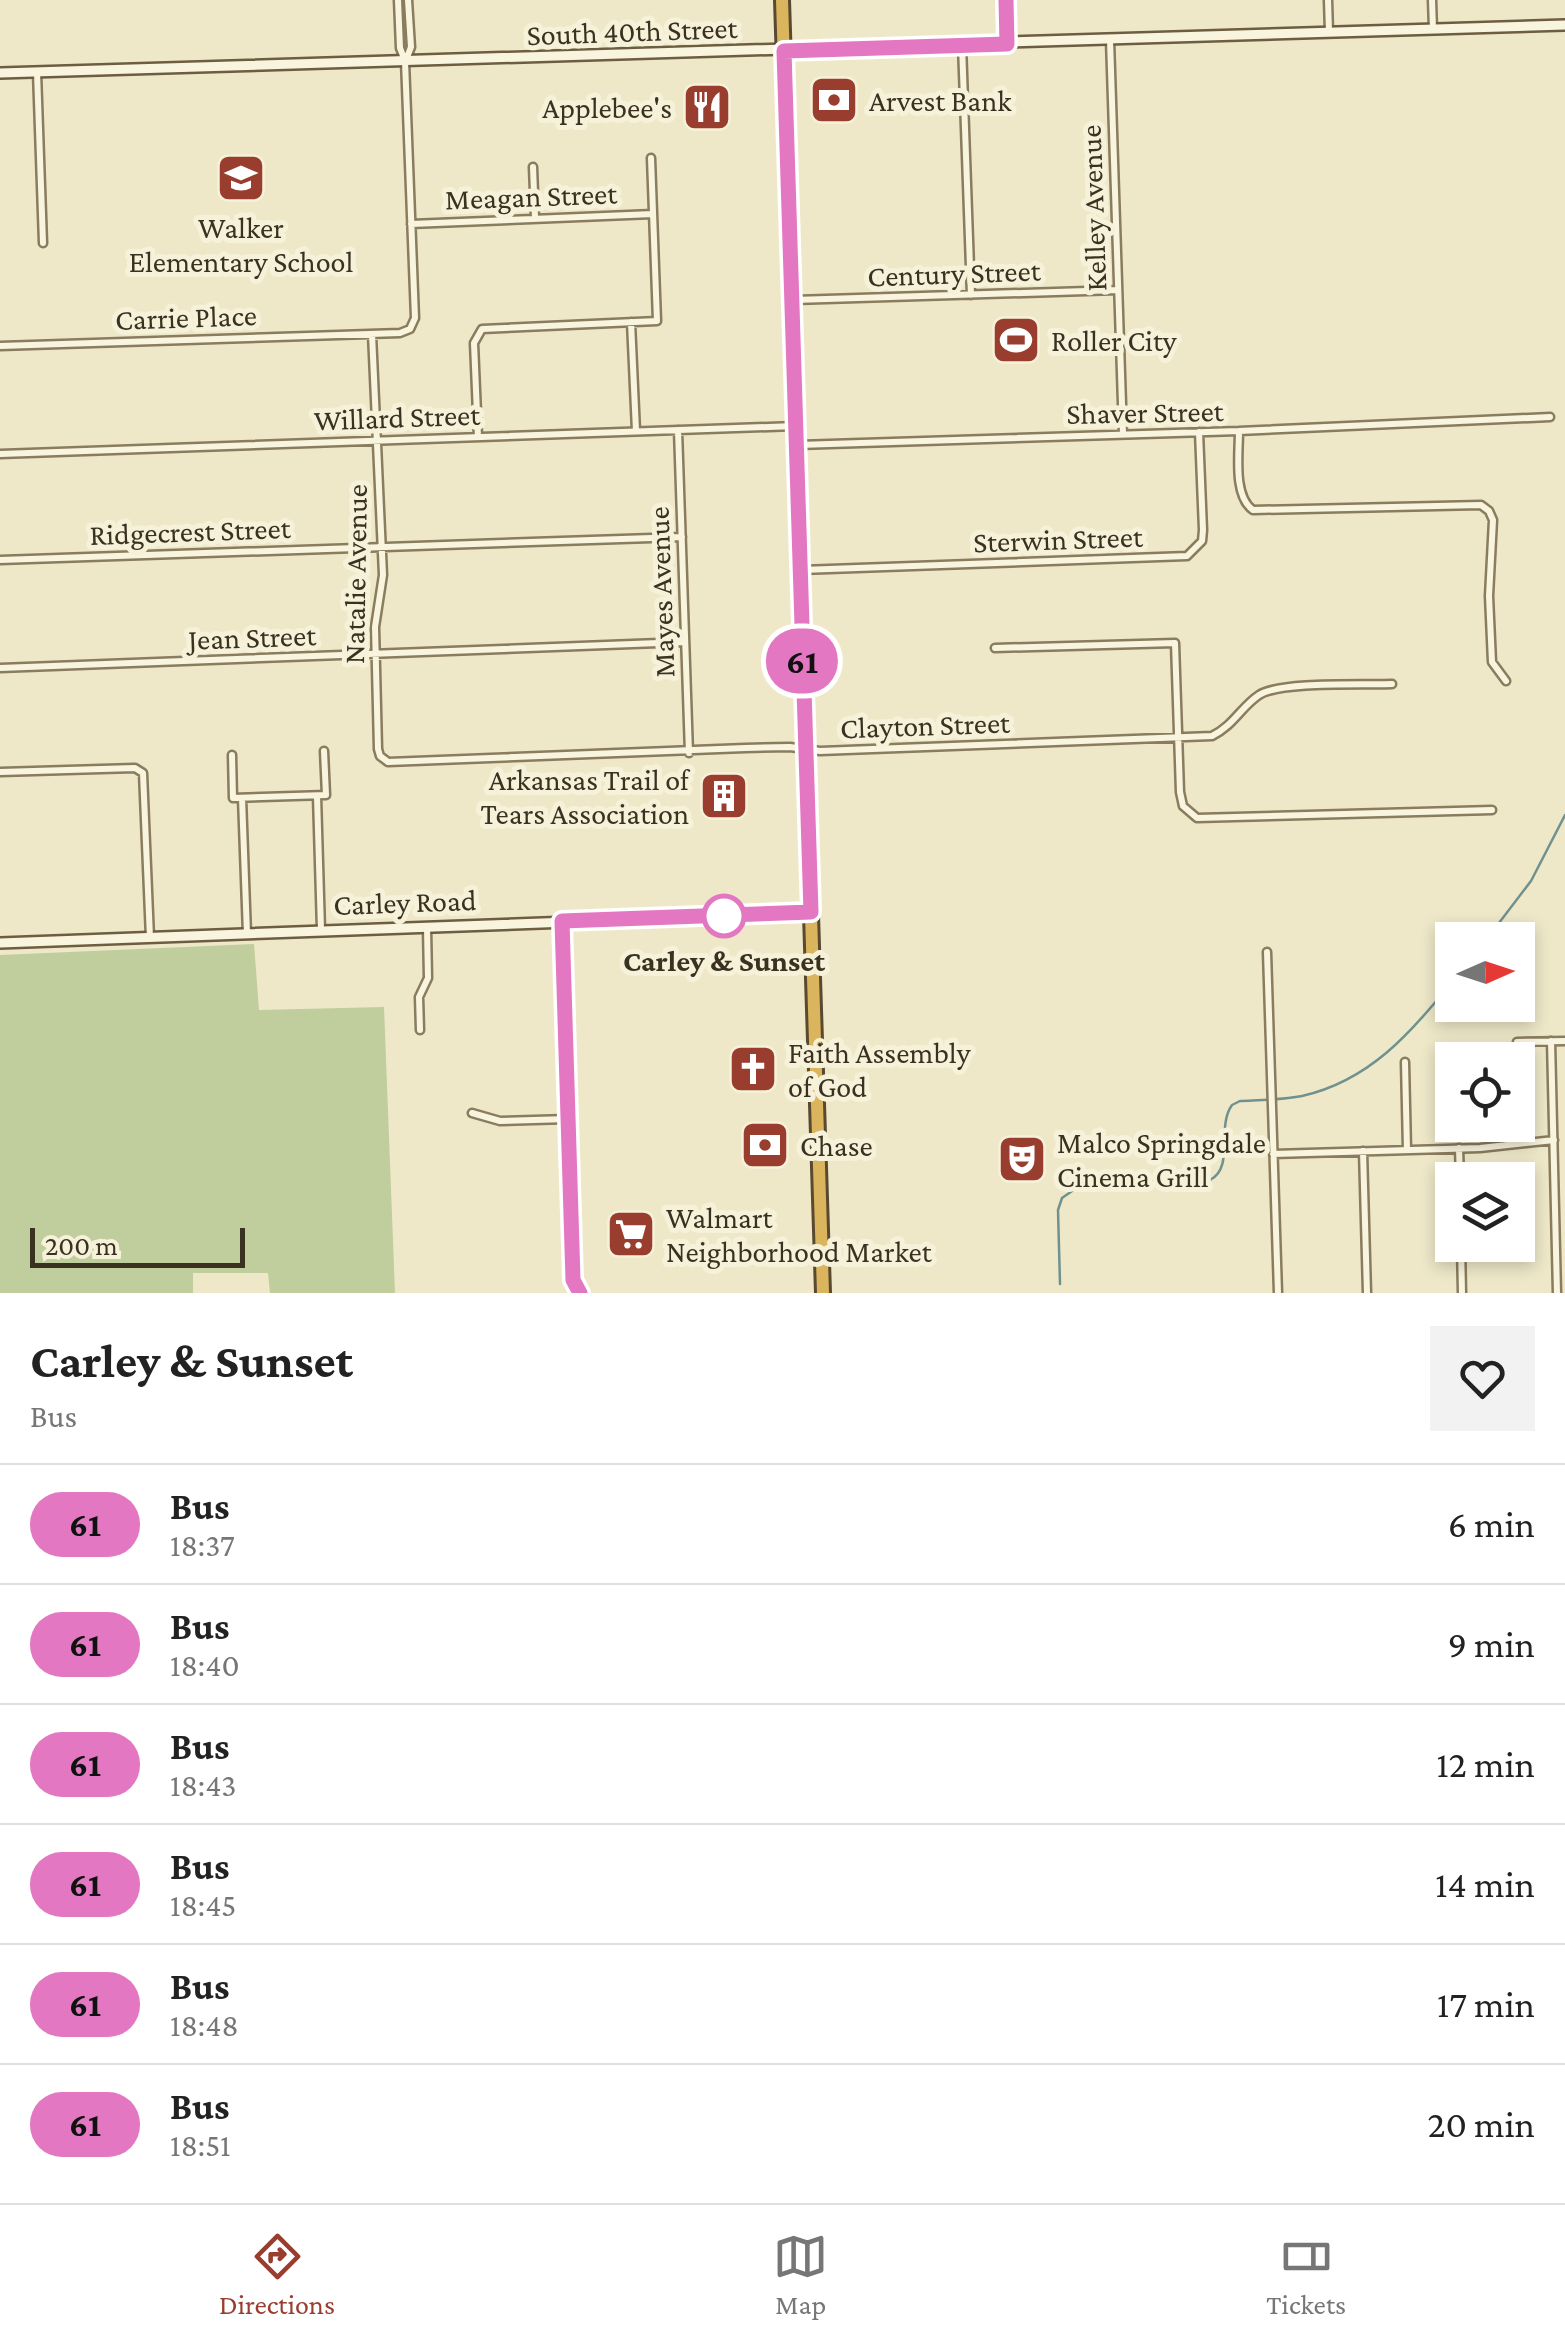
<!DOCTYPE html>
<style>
:root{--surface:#fff;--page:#f2f2f2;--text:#222;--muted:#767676;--line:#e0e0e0;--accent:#993d2f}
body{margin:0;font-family:"Crimson Pro",serif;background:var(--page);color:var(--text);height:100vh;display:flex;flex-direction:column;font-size:38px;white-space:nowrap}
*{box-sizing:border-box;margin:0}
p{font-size:32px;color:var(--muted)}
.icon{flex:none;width:55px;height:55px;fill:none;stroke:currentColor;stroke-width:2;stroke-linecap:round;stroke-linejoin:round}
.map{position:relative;height:1293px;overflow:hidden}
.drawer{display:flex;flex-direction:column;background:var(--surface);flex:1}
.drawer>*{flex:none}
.badge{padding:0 20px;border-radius:32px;font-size:35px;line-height:65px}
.needle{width:65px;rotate:87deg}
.fabs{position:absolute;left:1435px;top:922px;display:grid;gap:20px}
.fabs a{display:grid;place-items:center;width:100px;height:100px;border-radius:0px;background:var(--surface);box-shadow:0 5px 15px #0003;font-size:50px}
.scale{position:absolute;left:30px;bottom:25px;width:215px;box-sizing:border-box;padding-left:10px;border:5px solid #3b3121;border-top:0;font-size:28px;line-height:35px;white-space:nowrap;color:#3b3121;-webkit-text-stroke:8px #f6f1d9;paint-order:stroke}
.map>.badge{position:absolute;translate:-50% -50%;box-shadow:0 0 0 5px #fff}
.round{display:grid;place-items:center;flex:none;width:105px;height:105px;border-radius:0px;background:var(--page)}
.headline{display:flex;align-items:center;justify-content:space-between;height:170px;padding:0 30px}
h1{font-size:48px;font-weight:700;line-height:75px}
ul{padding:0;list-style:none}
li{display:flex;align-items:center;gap:30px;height:120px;padding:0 30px;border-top:2px solid var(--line)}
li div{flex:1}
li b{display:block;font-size:38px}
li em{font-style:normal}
li .badge{min-width:110px;font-weight:700;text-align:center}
.menu{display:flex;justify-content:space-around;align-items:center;height:140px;border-top:2px solid var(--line);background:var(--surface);font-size:28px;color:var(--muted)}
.menu a{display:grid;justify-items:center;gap:5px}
.menu .on{color:var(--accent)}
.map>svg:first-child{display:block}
.green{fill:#c0cd9d}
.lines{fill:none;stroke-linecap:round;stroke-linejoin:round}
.stream{stroke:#70918e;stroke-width:2.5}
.street-casing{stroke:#8a7c5e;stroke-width:11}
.secondary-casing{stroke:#6d5d41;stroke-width:14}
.highway-casing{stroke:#594931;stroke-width:18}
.street{stroke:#f9f4dd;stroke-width:6}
.secondary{stroke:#f9f4dd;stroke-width:9}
.highway{stroke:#dab55d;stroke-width:12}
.line-casing{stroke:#fff;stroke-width:22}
.line{stroke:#e377c2;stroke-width:15}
.stop-dot{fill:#fff;stroke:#e377c2;stroke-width:5}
.labels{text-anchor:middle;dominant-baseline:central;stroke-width:10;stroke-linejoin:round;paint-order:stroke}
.street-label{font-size:30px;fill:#3b3121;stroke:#f6f1d9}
.poi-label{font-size:30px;fill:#3b3121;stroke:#f6f1d9;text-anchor:start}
.stop-label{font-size:30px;font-weight:bold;fill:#3b3121;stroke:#f6f1d9}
</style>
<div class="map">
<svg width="1565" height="1293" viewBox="0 0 1565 1293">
<rect width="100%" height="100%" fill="#eee8c9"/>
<path class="green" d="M254,944L259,1010L384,1007L395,1293H270L268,1273H193V1293H0V955Z"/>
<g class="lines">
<path class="stream" d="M1486,940L1531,881L1565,815
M1060,1284L1058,1210L1062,1198L1075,1189L1086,1181L1210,1180C1235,1167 1216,1127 1232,1105L1240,1101C1260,1100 1282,1100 1302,1096C1369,1081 1411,1033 1452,982"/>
<g class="street-casing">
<path id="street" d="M1328,0L1329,32
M1432,0L1433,29
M1110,40L1123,434
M962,45L971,295
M406,60L411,47L408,0
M37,72L43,243
M533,167L535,218
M411,224L653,214
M794,300L1118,290
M631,322L636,431
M372,334L383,575L375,627L378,749L380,756L388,762L745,748L790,747L820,751L1212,736C1234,725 1241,707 1259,695C1281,681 1362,685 1392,684
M0,346L400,333L410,329L415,318L405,61L400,48L398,0
M678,430L689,753
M1239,431L1550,417
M478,437L474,343L482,329L657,321L651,158
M798,445L1239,431C1239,454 1233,496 1253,510L1481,505L1489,511L1493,520L1489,596L1492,662L1506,681
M0,454L795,426
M0,560L682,537
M801,570L1187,556L1202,541L1203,530L1199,432
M995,648L1175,643L1180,792L1183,806L1197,818L1492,810
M0,668L685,642
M232,755L233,798L326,795L324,751
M0,772L135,768L143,773L150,938
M317,796L321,930
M242,798L247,934
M562,922L573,1280L580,1293
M1267,952L1278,1293
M420,1030L419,997L428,978L427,928
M1551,1041L1557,1293
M1517,1042L1565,1041
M1405,1062L1407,1150
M472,1113L500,1121L568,1119
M1459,1148L1460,1180
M1363,1151L1367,1293
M1273,1154L1480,1148L1554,1140
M1461,1245L1462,1293"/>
</g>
<g class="secondary-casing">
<path id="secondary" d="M0,73L1565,25
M0,943L811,913"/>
</g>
<g class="highway-casing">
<path id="highway" d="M782,0L823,1293"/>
</g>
<use href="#street" class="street"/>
<use href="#secondary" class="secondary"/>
<use href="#highway" class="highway"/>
</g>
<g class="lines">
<g class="line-casing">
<path id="line" d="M580,1293L573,1280L562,921L811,912L784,51L1007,44L1006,0"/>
</g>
<use href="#line" class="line"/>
</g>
<defs>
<g id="bank-square" transform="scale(2.5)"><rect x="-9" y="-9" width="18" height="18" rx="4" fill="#993d2f" stroke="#f6f1d9"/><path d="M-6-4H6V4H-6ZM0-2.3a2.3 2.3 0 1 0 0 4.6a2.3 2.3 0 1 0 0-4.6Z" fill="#fff"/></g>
<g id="restaurant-square" transform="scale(2.5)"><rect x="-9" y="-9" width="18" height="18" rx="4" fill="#993d2f" stroke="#f6f1d9"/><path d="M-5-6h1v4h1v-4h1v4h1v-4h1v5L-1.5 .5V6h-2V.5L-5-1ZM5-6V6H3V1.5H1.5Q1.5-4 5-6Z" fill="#fff"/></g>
<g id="school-square" transform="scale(2.5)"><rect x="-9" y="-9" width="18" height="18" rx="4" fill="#993d2f" stroke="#f6f1d9"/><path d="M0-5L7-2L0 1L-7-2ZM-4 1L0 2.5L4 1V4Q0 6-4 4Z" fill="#fff"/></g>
<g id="stadium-square" transform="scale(2.5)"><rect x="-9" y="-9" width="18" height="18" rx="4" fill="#993d2f" stroke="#f6f1d9"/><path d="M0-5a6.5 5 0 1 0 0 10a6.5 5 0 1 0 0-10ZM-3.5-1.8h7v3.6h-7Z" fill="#fff"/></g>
<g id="building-square" transform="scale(2.5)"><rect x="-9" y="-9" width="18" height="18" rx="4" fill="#993d2f" stroke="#f6f1d9"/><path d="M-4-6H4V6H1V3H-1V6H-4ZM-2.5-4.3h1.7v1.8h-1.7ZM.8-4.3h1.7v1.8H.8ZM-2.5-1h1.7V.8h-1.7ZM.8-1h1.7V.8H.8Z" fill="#fff"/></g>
<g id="church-square" transform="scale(2.5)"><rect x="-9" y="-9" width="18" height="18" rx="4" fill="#993d2f" stroke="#f6f1d9"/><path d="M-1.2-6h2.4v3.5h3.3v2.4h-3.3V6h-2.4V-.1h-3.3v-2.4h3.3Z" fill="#fff"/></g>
<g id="theatre-square" transform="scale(2.5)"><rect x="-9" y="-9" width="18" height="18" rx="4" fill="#993d2f" stroke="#f6f1d9"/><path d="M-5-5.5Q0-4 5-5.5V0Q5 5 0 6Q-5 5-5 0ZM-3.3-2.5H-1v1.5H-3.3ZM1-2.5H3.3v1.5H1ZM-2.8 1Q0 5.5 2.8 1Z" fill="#fff"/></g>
<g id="supermarket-square" transform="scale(2.5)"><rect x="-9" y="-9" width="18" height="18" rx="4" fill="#993d2f" stroke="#f6f1d9"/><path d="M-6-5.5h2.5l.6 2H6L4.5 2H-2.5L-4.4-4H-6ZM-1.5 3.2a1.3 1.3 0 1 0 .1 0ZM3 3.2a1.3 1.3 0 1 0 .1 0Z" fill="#fff"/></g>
</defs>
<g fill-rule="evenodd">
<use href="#bank-square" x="834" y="100"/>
<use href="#restaurant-square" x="707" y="107"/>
<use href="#school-square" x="241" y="178"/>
<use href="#stadium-square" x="1016" y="340"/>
<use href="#building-square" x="724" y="796"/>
<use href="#church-square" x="753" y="1069"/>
<use href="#bank-square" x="765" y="1145"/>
<use href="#theatre-square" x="1022" y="1159"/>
<use href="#supermarket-square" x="631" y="1234"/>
</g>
<circle class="stop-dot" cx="724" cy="916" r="20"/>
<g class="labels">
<g class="street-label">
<text transform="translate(632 31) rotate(-2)">South 40th Street</text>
<text transform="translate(531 196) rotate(-2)">Meagan Street</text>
<text transform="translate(1093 208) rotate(-92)">Kelley Avenue</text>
<text transform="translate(954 273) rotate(-2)">Century Street</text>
<text transform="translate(186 317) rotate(-2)">Carrie Place</text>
<text transform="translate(1145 412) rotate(-1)">Shaver Street</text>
<text transform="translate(397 417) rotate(-2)">Willard Street</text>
<text transform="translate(190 531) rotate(-2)">Ridgecrest Street</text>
<text transform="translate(1058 539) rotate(-2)">Sterwin Street</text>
<text transform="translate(355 574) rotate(-89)">Natalie Avenue</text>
<text transform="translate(661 592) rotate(-92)">Mayes Avenue</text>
<text transform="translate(252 637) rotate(-2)">Jean Street</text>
<text transform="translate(925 725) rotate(-2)">Clayton Street</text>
<text transform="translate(405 902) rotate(-2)">Carley Road</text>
</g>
<g class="poi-label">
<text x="869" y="100">Arvest Bank</text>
<text x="672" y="107" text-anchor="end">Applebee's</text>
<text x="241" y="227" text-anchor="middle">Walker<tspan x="241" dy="34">Elementary School</tspan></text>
<text x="1051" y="340">Roller City</text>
<text x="689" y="779" text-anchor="end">Arkansas Trail of<tspan x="689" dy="34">Tears Association</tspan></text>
<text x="788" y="1052">Faith Assembly<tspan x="788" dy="34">of God</tspan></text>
<text x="1057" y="1142">Malco Springdale<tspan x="1057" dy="34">Cinema Grill</tspan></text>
<text x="800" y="1145">Chase</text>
<text x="666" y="1217">Walmart<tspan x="666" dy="34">Neighborhood Market</tspan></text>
</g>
<g class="stop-label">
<text x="724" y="960">Carley &amp; Sunset</text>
</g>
</g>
</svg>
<div class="fabs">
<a><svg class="needle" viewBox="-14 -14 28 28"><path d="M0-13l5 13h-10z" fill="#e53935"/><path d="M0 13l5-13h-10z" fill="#767676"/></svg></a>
<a><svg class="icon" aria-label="locate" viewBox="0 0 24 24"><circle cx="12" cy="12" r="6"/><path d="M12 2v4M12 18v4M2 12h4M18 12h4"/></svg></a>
<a><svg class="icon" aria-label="layers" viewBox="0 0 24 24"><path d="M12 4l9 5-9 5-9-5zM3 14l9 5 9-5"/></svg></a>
</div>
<div class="scale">200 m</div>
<b class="badge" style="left:802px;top:661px;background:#e377c2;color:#111">61</b>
</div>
<section class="drawer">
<div class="headline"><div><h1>Carley &amp; Sunset</h1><p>Bus</p></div><a class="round"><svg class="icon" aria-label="heart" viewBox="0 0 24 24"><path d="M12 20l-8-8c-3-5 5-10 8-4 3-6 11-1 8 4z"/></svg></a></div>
<ul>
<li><span class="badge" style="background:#e377c2;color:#111">61</span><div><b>Bus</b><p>18:37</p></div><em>6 min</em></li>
<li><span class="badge" style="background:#e377c2;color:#111">61</span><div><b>Bus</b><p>18:40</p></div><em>9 min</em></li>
<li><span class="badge" style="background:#e377c2;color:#111">61</span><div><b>Bus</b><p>18:43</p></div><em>12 min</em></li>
<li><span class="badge" style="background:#e377c2;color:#111">61</span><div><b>Bus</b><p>18:45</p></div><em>14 min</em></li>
<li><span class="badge" style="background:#e377c2;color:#111">61</span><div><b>Bus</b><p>18:48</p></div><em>17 min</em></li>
<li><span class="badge" style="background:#e377c2;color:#111">61</span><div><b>Bus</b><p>18:51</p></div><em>20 min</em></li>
</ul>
</section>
<nav class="menu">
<a class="on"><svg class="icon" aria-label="directions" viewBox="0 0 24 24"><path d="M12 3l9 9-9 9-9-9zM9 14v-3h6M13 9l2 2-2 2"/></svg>Directions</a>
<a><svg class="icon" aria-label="map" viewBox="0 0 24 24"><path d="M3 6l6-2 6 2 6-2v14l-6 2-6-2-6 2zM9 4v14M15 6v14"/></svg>Map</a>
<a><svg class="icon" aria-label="tickets" viewBox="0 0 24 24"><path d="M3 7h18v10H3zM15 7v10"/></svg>Tickets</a>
</nav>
